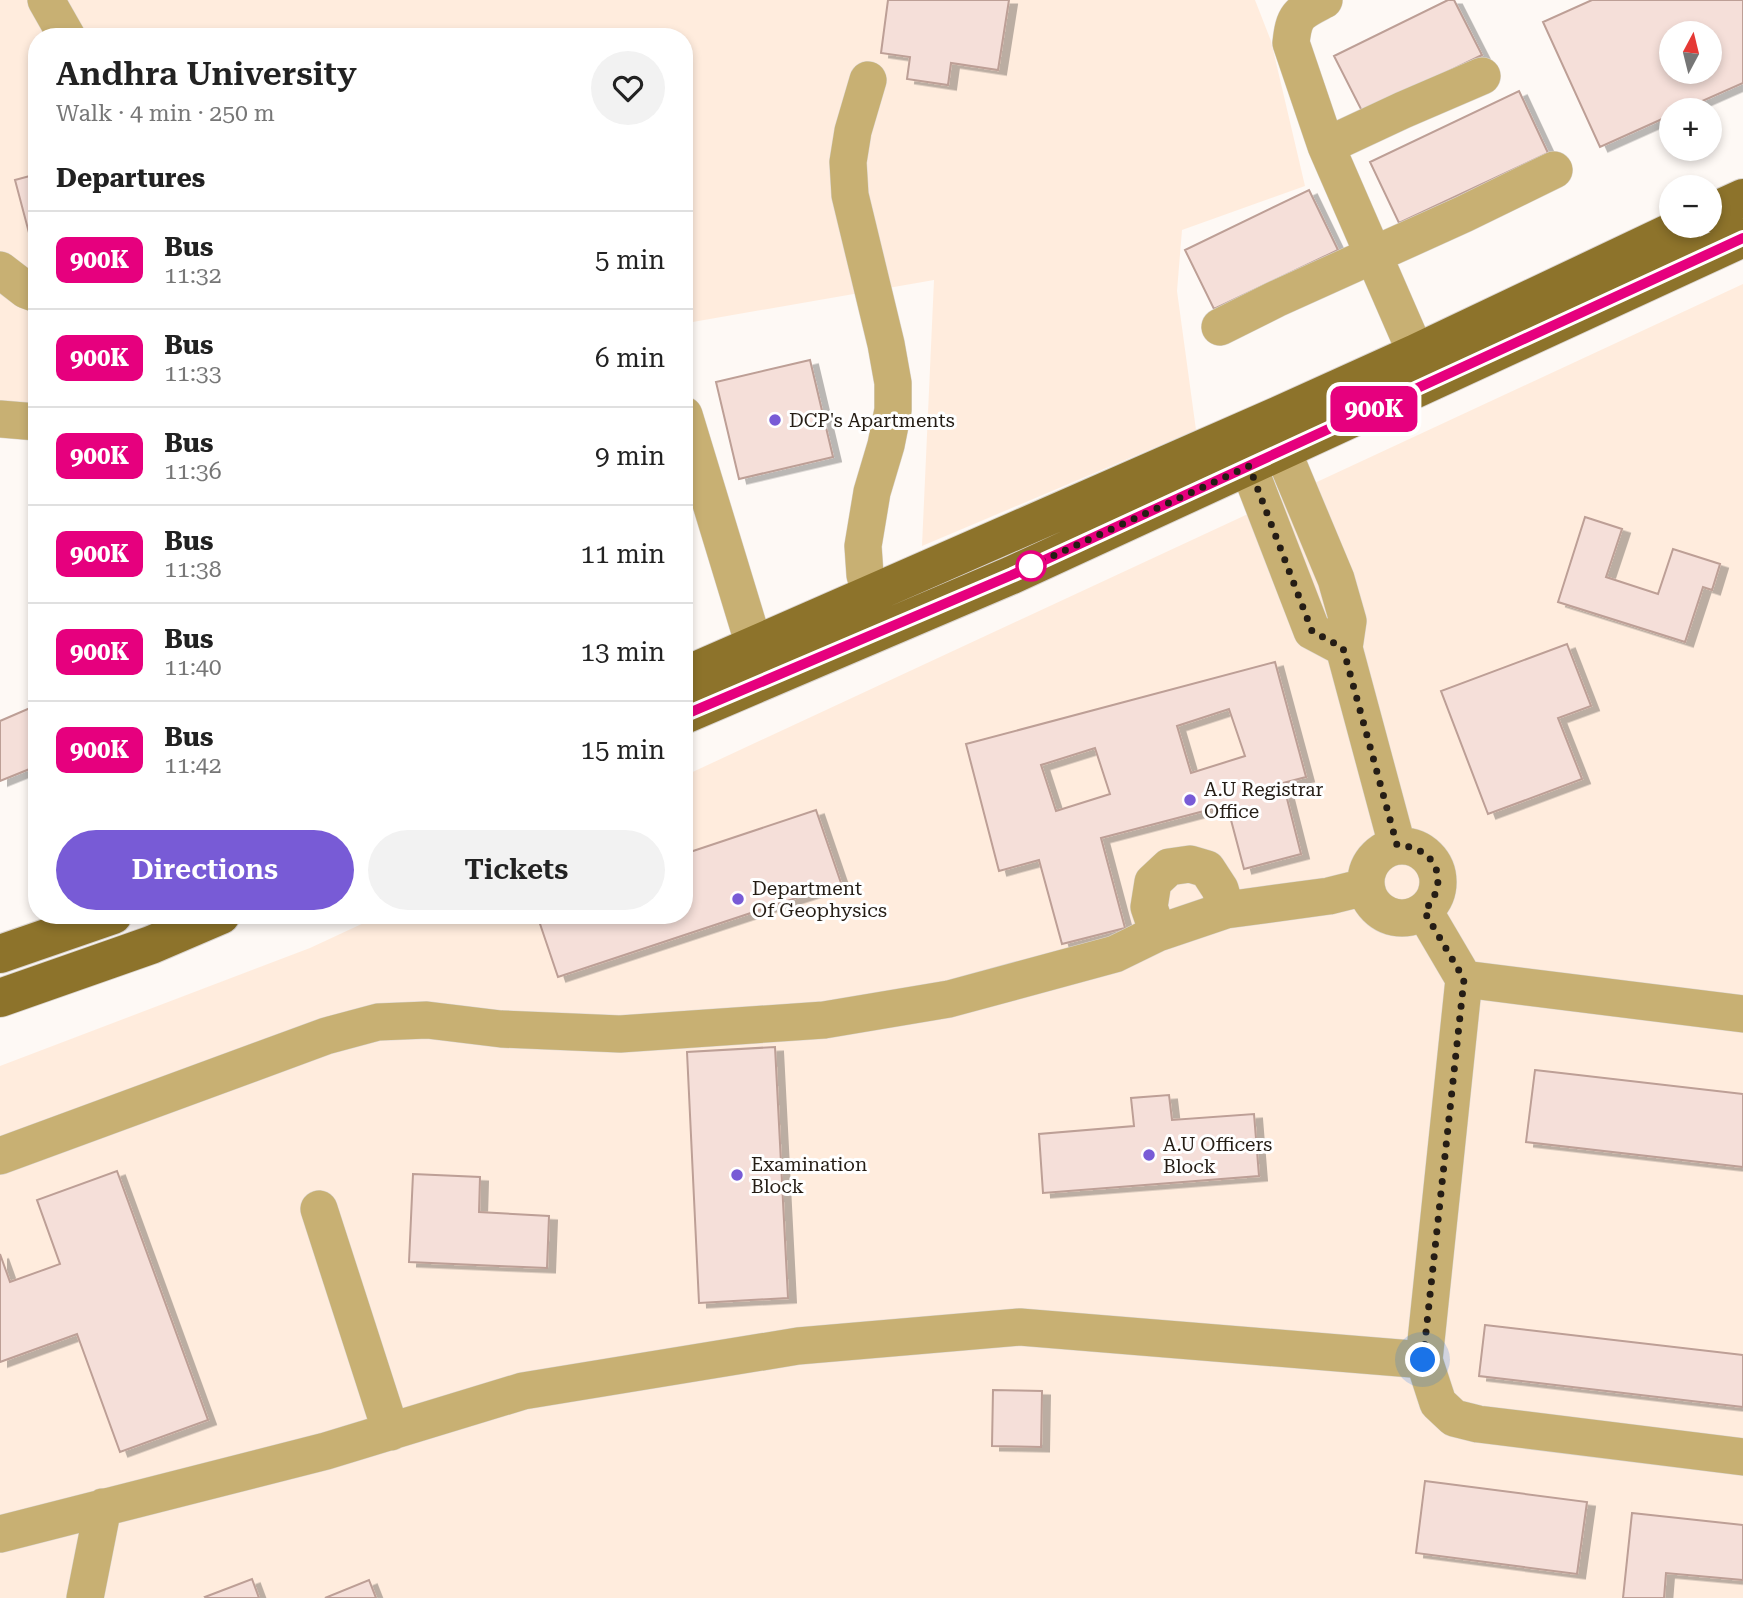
<!DOCTYPE html>
<meta charset="utf-8">
<style>
:root{--surface:#fff;--page:#f2f2f2;--text:#222;--muted:#767676;--line:#e0e0e0;--accent:#785bd6}
body{margin:0;font-family:"Roboto Serif",serif;background:var(--page);color:var(--text);height:100vh;display:flex;flex-direction:column;font-size:26px;white-space:nowrap}
*{box-sizing:border-box;margin:0}
p{font-size:23px;color:var(--muted)}
.icon{flex:none;width:38px;height:38px;fill:none;stroke:currentColor;stroke-width:2;stroke-linecap:round;stroke-linejoin:round}
.map{position:relative;flex:1;overflow:hidden}
.side{position:absolute;left:28px;top:28px;width:665px;height:896px;display:flex;flex-direction:column;background:var(--surface);border-radius:28px;box-shadow:0 4px 10px #0003}
.side>*{flex:none}
.badge{padding:0 14px;border-radius:10px;font-size:24px;line-height:46px}
.needle{width:46px;rotate:7deg}
.buttons{position:absolute;left:1659px;top:21px;display:grid;gap:14px}
.buttons a{display:grid;place-items:center;width:63px;height:63px;border-radius:50%;background:var(--surface);box-shadow:0 4px 10px #0003;font-size:35px}
.you{position:absolute;width:35px;height:35px;margin:-18px;border:5px solid #fff;border-radius:50%;background:#1a73e8;box-shadow:0 0 0 10px #1a73e833}
.map>.badge{position:absolute;translate:-50% -50%;box-shadow:0 0 0 4px #fff}
h2{padding:0 28px;font-size:26px;line-height:63px}
.round{display:grid;place-items:center;flex:none;width:74px;height:74px;border-radius:37px;background:var(--page)}
.summary{display:flex;align-items:center;justify-content:space-between;height:119px;padding:0 28px}
h1{font-size:33px;font-weight:600;line-height:52px}
.primary-button{display:flex;gap:14px;margin-top:auto;padding:14px 28px}
.primary-button a{flex:1;height:80px;border-radius:42px;background:var(--accent);color:#fff;font-size:28px;font-weight:600;line-height:80px;text-align:center}
.primary-button a+a{background:var(--page);color:var(--text)}
ul{padding:0;list-style:none}
li{display:flex;align-items:center;gap:21px;height:98px;padding:0 28px;border-top:2px solid var(--line)}
li div{flex:1}
li b{display:block;font-size:26px}
li em{font-style:normal}
li .badge{min-width:77px;font-weight:700;text-align:center}
.map>svg:first-child{display:block}
.built{fill:#ffecdd}
.building{fill:#f5dfd9;stroke:#bd9f96;stroke-width:2;fill-rule:evenodd;filter:url(#shadow)}
.lines{fill:none;stroke-linecap:round;stroke-linejoin:round}
.minor-casing{stroke:#dbd6d1;stroke-width:38}
.major-casing{stroke:#dbd6d1;stroke-width:40}
.minor{stroke:#c8b073;stroke-width:37}
.major{stroke:#8d732b;stroke-width:38}
.line-casing{stroke:#fff;stroke-width:16}
.line{stroke:#e6007e;stroke-width:10}
.walk{stroke:#251d15;stroke-width:7;stroke-dasharray:0 12.6}
.poi-dot{fill:#785bd6;stroke:#fff;stroke-width:2.5}
.stop-dot{fill:#fff;stroke:#e6007e;stroke-width:3.5}
.labels{text-anchor:middle;dominant-baseline:central;stroke-width:6;stroke-linejoin:round;paint-order:stroke}
.poi-label{font-size:19px;fill:#251d15;stroke:#fff;text-anchor:start}
</style>
<div class="map">
<svg width="1743" height="1598" viewBox="0 0 1743 1598">
<defs>
<filter id="shadow"><feDropShadow dx="8" dy="4.5" stdDeviation="0" flood-color="#0004"/></filter>
</defs>
<rect width="100%" height="100%" fill="#fef9f5"/>
<path class="built" d="M0,0H1255L1271,41L1305,186L1182,230L1177,291L1196,430L922,546L934,280L687,323L684,316V37H37V402H0Z
M1743,284V1598H0V1066L310,948L381,915H684V776Z"/>
<path class="building" d="M888,0H1009L998,70L951,63L948,85L907,79L910,57L881,53Z
M1448,0H1454L1482,55L1363,113L1334,56Z
M1592,0H1743V83L1682,110H1671V115L1600,147L1543,22ZM1671,33H1710V72H1671Z
M1519,91L1548,153L1399,223L1370,162Z
M37,174V263L15,180Z
M1309,190L1338,250L1214,309L1185,250Z
M810,360L833,457L739,479L716,382Z
M1585,517L1622,529L1606,577L1658,594L1673,549L1720,564L1712,590L1703,587L1685,642L1558,602Z
M1567,644L1591,706L1558,718L1582,779L1488,814L1441,691Z
M1275,662L1306,777L1283,783L1301,854L1244,869L1227,805L1101,838L1125,928L1062,944L1039,860L999,871L966,744ZM1229,709L1245,756L1191,773L1177,726ZM1095,748L1110,794L1056,811L1041,765Z
M37,705V766L0,781V721Z
M816,810L841,883L558,977L537,915H684V854Z
M775,1047L788,1298L699,1303L687,1052Z
M1535,1070L1743,1094V1167L1526,1142Z
M1169,1095L1172,1120L1254,1114L1259,1176L1043,1193L1039,1134L1134,1126L1131,1098Z
M117,1171L208,1420L120,1452L77,1334L0,1362V1254L10,1282L60,1264L37,1200Z
M413,1174L480,1177L479,1212L549,1216L547,1268L409,1262Z
M1485,1325L1743,1355V1407L1479,1376Z
M993,1390L1042,1391L1041,1447L992,1446Z
M1425,1481L1587,1502L1577,1574L1416,1553Z
M1632,1513L1743,1525V1580L1666,1573L1664,1598H1623Z
M252,1579L259,1598H206L205,1597Z
M369,1580L376,1598H325Z"/>
<g class="lines">
<g class="minor-casing">
<path id="minor" d="M46,0L67,37
M1324,0C1299,13 1294,14 1291,43L1326,146L1416,353
M868,80L853,131L848,162L850,195L886,344L893,383V410L886,445L872,492L863,546L865,575L871,594
M1326,146L1403,110L1482,76
M0,270L26,290L37,294
M1220,327L1276,299L1464,214L1554,170
M684,415L754,645
M0,419L37,422
M1270,421L1336,579L1348,621L1344,648L1397,845
M1237,437L1312,631L1344,648
M1366 882a36 36 0 1 1 72 0a36 36 0 1 1-72 0Z
M1226,910L1329,896L1365,887
M1464,979L1743,1014
M0,1156L326,1036L378,1022L427,1020L501,1029L620,1034L824,1020L949,999L1115,954L1158,933L1226,910L1220,889L1207,869L1190,864L1169,867L1153,882L1149,907L1158,933
M319,1209L391,1432
M1424,1360L1464,979L1424,911
M0,1534L326,1451L523,1391L798,1346L1020,1327L1424,1360L1438,1403L1454,1418L1478,1424L1743,1457
M85,1598L103,1507"/>
</g>
<g class="major-casing">
<path id="major" d="M1710,213L1743,198
M684,676L1277,416L1416,353L1684,226
M684,715L1012,575L1743,238
M0,954L113,915
M0,998L151,945L221,915"/>
</g>
<use href="#minor" class="minor"/>
<use href="#major" class="major"/>
</g>
<g class="lines">
<g class="line-casing">
<path id="line" d="M684,715L1012,575L1743,238"/>
</g>
<use href="#line" class="line"/>
<path class="walk" d="M1031,566L1249,466L1312,631L1343,648L1397,845C1437,847 1451,882 1424,911L1464,979L1423,1360"/>
</g>
<g class="poi-dot">
<circle cx="775" cy="420" r="7"/>
<circle cx="1190" cy="800" r="7"/>
<circle cx="738" cy="899" r="7"/>
<circle cx="1149" cy="1155" r="7"/>
<circle cx="737" cy="1175" r="7"/>
</g>
<circle class="stop-dot" cx="1031" cy="566" r="14"/>
<g class="labels">
<g class="poi-label">
<text x="789" y="420">DCP's Apartments</text>
<text x="1204" y="789">A.U Registrar<tspan x="1204" dy="22">Office</tspan></text>
<text x="752" y="888">Department<tspan x="752" dy="22">Of Geophysics</tspan></text>
<text x="1163" y="1144">A.U Officers<tspan x="1163" dy="22">Block</tspan></text>
<text x="751" y="1164">Examination<tspan x="751" dy="22">Block</tspan></text>
</g>
</g>
</svg>
<div class="buttons">
<a><svg class="needle" viewBox="-14 -14 28 28"><path d="M0-13l5 13h-10z" fill="#e53935"/><path d="M0 13l5-13h-10z" fill="#767676"/></svg></a>
<a>+</a>
<a>−</a>
</div>
<div class="you" style="left:1423px;top:1360px"></div>
<b class="badge" style="left:1374px;top:409px;background:#e6007e;color:#fff">900K</b>
<section class="side">
<div class="summary"><div><h1>Andhra University</h1><p>Walk · 4 min · 250 m</p></div><a class="round"><svg class="icon" aria-label="heart" viewBox="0 0 24 24"><path d="M12 20l-8-8c-3-5 5-10 8-4 3-6 11-1 8 4z"/></svg></a></div>
<h2>Departures</h2>
<ul>
<li><span class="badge" style="background:#e6007e;color:#fff">900K</span><div><b>Bus</b><p>11:32</p></div><em>5 min</em></li>
<li><span class="badge" style="background:#e6007e;color:#fff">900K</span><div><b>Bus</b><p>11:33</p></div><em>6 min</em></li>
<li><span class="badge" style="background:#e6007e;color:#fff">900K</span><div><b>Bus</b><p>11:36</p></div><em>9 min</em></li>
<li><span class="badge" style="background:#e6007e;color:#fff">900K</span><div><b>Bus</b><p>11:38</p></div><em>11 min</em></li>
<li><span class="badge" style="background:#e6007e;color:#fff">900K</span><div><b>Bus</b><p>11:40</p></div><em>13 min</em></li>
<li><span class="badge" style="background:#e6007e;color:#fff">900K</span><div><b>Bus</b><p>11:42</p></div><em>15 min</em></li>
</ul>
<div class="primary-button"><a>Directions</a><a>Tickets</a></div>
</section>
</div>
